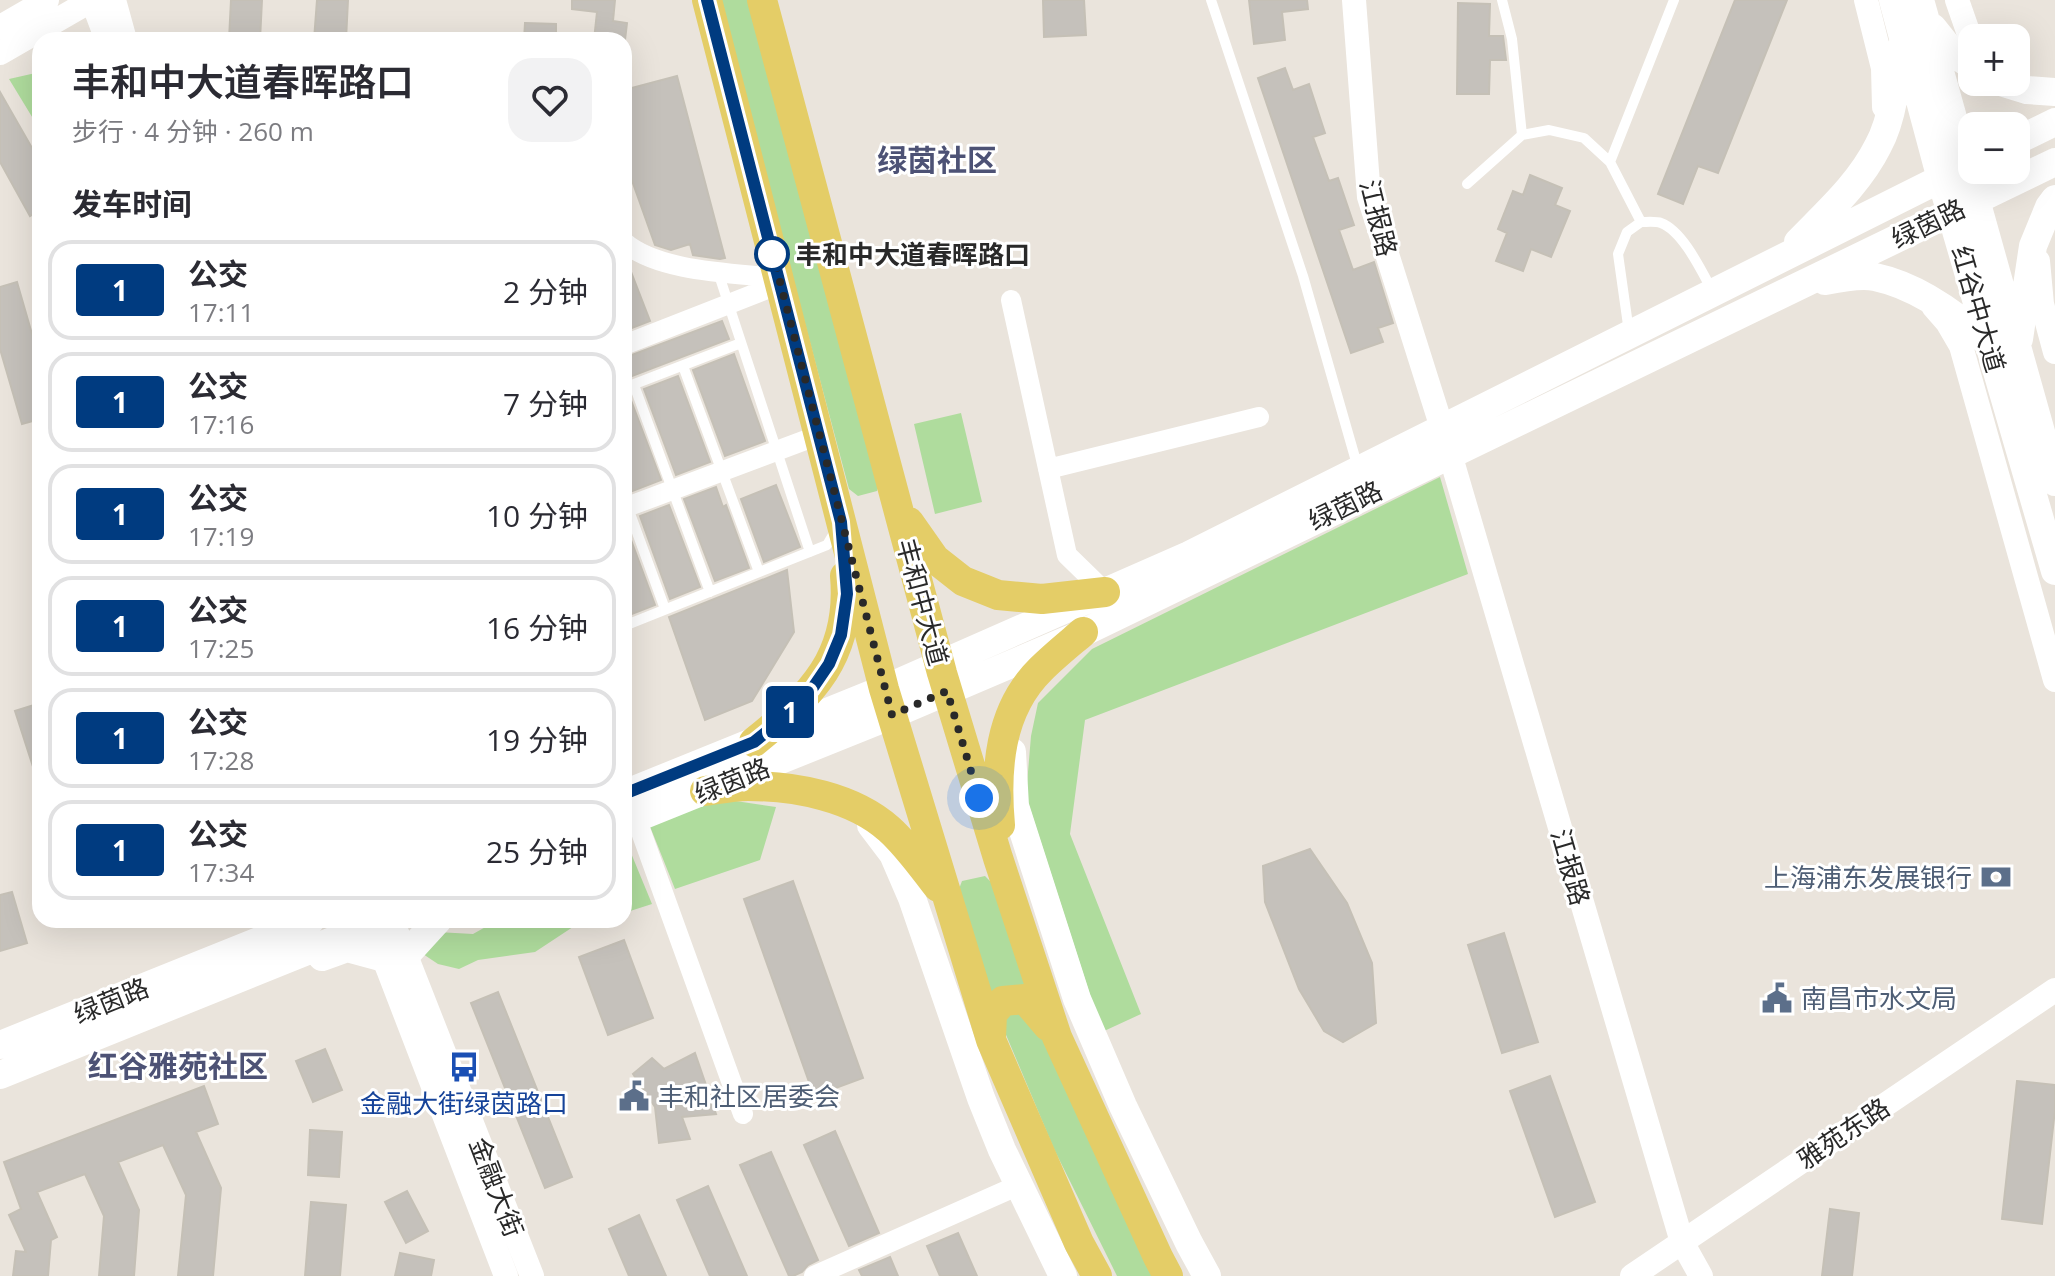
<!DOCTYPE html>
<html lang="zh">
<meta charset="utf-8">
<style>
:root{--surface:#fff;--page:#f2f2f3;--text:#2b2b33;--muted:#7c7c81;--line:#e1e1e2}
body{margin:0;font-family:"Open Sans","Noto Sans SC",sans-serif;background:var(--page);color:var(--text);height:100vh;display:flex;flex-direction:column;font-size:30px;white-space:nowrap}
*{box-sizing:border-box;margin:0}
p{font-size:26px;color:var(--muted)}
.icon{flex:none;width:44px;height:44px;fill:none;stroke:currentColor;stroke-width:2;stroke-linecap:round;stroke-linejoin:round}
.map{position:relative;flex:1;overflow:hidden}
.details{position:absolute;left:32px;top:32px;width:600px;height:896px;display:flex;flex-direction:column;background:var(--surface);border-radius:24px;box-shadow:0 8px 32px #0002}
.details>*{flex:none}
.badge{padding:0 16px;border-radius:6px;font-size:28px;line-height:52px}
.tools{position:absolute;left:1958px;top:24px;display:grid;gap:16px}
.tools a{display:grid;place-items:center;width:72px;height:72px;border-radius:16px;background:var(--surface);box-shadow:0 8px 32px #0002;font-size:40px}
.you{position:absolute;width:40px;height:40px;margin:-20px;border:6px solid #fff;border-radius:50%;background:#1a73e8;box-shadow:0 0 0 12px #1a73e833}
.map>.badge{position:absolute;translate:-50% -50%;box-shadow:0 0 0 4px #fff}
h2{padding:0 40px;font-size:30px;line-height:72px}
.round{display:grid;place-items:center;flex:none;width:84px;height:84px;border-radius:24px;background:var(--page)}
.head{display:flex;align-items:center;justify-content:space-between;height:136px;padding:0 40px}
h1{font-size:38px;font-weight:600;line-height:60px}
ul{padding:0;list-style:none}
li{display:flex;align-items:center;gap:24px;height:100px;margin:0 16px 12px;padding:0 24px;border:4px solid var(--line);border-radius:24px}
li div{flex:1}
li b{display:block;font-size:30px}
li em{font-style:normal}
li .badge{min-width:88px;font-weight:700;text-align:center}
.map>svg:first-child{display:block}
.green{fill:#afdc9d}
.building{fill:#c5c1bb;stroke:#c5c0b6;stroke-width:2}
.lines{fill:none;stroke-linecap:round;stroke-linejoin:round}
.service{stroke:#fff;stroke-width:10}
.minor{stroke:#fff;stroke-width:20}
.tertiary{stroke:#fff;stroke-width:24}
.secondary{stroke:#fff;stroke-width:28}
.primary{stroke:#e4cd67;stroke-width:30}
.line-casing{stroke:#fff;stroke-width:18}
.line{stroke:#003b80;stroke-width:12}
.walk{stroke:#292929;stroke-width:8;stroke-dasharray:0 14.4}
.stop-dot{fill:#fff;stroke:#003b80;stroke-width:4}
.labels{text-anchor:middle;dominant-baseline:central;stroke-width:6;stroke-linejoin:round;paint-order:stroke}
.street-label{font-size:26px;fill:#292929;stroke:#fff}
.stop-label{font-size:26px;font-weight:bold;fill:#292929;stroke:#fff;text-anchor:start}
.service-label{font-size:26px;fill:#4e5e75;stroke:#fff;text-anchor:start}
.transit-label{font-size:26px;fill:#164399;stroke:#fff}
.quarter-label{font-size:30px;font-weight:bold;fill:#4d5275;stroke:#fff}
</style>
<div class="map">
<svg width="2055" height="1276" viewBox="0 0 2055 1276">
<rect width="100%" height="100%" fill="#eae4dc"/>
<path class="green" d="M719,0H753L880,482L877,491L858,496L849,489Z
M40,72V130L9,79Z
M961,413L982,502L935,514L914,424Z
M1440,477L1468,574L1085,720L1070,834L1141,1014L1102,1032L1026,796L1031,736L1038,703L1092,649Z
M729,800L776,807L760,860L675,889L649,824L706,802Z
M626,841L652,904L624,913V842Z
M985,876L991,882L1156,1276H1117L1054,1149L996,1011L959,889L962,881Z
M486,920H582V921L535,952L478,960L459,969L438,964L423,954L437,932L473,934L489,925Z"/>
<path class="building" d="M231,0H262L260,40H229Z
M317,0H348L346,40H314Z
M572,0H615L613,21L627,23L625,40H594L597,12L572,9Z
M1043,0H1084L1086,35L1044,37Z
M1249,0H1307L1308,9L1282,12L1285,40L1254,44Z
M1735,0H1787L1718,173L1698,166L1683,204L1658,194Z
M1458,3L1490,4L1489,36H1503L1506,60H1490L1489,94H1457Z
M525,23L556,24V40H524Z
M1285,68L1293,90L1309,84L1325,133L1313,137L1329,181L1338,178L1354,225L1339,230L1353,270L1374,262L1393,323L1378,328L1383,342L1351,353L1258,78Z
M677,76L725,258L720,259L693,255L690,244L671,250L655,245L624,158V90Z
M0,92L40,162V210L30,216L0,162Z
M1530,175L1562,188L1555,205L1570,211L1551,257L1531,249L1523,271L1496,261L1507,233L1498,229L1513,191L1523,195Z
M624,258L626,259L650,321L624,331Z
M17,282L40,362V419L22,424L0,349V287Z
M722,321L729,339L624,379V358Z
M734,354L765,441L725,456L693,370Z
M678,376L710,462L676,475L644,389Z
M629,395L661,480L630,492L624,489V396Z
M776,485L800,547L764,562L741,499Z
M716,487L723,507L726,505L749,568L715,581L684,499Z
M669,505L700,587L670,599L640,516Z
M624,521L655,605L624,617Z
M787,570L794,632L752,701L705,720L669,617Z
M40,703V778L37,779L15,711Z
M1310,849L1347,903L1372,963L1376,1023L1343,1042L1324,1031L1299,989L1265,902L1263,866Z
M793,881L863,1078L814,1096L744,899Z
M12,892L27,943L0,951V895Z
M1504,933L1538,1042L1502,1053L1468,945Z
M624,940L653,1018L608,1035L579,957Z
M498,992L572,1177L545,1188L471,1003Z
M325,1049L342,1090L313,1102L296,1061Z
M695,1053L716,1114L682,1117L690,1139L659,1143L655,1107L633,1074L652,1058L664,1069Z
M1550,1076L1595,1202L1555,1217L1510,1091Z
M2017,1081L2055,1085V1110L2042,1224L2002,1219Z
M204,1086L218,1124L196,1132L221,1188L213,1276H178L186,1195L163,1145L118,1162L139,1210L134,1276H99L104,1216L85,1174L37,1192L57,1237L51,1240L48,1276H13L16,1251L26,1252L9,1215L21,1209L4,1162Z
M310,1130L342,1132L339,1177L308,1175Z
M835,1131L879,1233L849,1246L804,1145Z
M771,1152L818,1260L808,1265L802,1272L793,1276H789L740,1165Z
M708,1186L747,1276H710L677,1200Z
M407,1191L428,1231L406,1243L385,1202Z
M311,1202L346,1205L340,1276H305Z
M1830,1209L1859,1213L1852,1276H1822Z
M639,1215L666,1276H629L609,1229Z
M958,1233L977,1276H940L927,1246Z
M400,1253L434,1260L431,1276H395Z
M890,1257L898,1276H862L859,1270Z"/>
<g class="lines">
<path class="service" d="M1211,0L1303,276L1358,468
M1522,135L1549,130L1584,138L1610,162L1641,222
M1610,162L1674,0
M1467,184L1522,135L1512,39L1502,0
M718,272L810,552
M1629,332L1618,254L1627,232L1641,222C1647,222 1656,221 1661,223C1683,231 1702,272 1713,292
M683,366L759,572
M634,385L710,592
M624,388L741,343
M624,497L665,609
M624,626L827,545L837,528"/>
<path class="minor" d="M624,242C658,272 734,273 778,278
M1011,300L1067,555L1105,592
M624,345L780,284
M1048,469L1259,417
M624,508L819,435
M636,818L743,1114
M814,1276L1019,1185"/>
<path class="tertiary" d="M92,0L107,40
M114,0L125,40
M1354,0L1369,197L1442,428
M1866,0L1883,68L1884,107
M1957,0L1972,43
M0,27L47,0
M0,53L92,0
M2038,261L2042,304L2055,352
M1933,306L1947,322L1961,346L2055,680
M1450,454L1682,1242L1701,1276
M369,920L506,1276
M392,920L532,1276
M1632,1276L2055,990"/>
<path class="secondary" d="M1893,0L1941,179L2055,571
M1920,0L2055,482
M1933,28L1953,53L1972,66
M2001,82L2027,90L2055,92
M2016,141L2055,122
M1798,242C1827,212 1859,184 1878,146C1893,119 1897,79 1900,49
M1825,281C1840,278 1860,274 1875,277C1918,286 1956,314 1988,343
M2019,339L2033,246L2049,207L2055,199
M1012,752L1015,806L1077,999L1123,1106L1189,1243L1207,1276
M624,794L884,689L1189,555L1972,163
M624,823L875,722L1070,639L2055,162
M871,825L893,854L912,898L981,1098L1002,1150L1063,1276
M406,955L438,920
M322,957L347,948L384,958
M0,1045L311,920
M0,1075L384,920"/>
<path class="primary" d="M707,0L884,689L991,1040L1079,1243L1097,1276
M762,0L942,673L998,858L1057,1037L1158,1257L1168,1276
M909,522L935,559L963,581L998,595L1042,599L1105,592
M754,742C812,695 852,656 845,576
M705,791C719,789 734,786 748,786C796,786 853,797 889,829C908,846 923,868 938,887
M1000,825C995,770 999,710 1041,669C1054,656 1069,644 1083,632
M991,1038L992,1014L1003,1001L1025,999L1048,1026"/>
</g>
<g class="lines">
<g class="line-casing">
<path id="line" d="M624,794L754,742L789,714L812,689L829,664L841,635L847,594L841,522L707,0"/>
</g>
<use href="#line" class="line"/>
<path class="walk" d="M772,254L771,247L892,715L947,691L979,798"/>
</g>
<defs>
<g id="bank-bare" transform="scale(2.4)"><path d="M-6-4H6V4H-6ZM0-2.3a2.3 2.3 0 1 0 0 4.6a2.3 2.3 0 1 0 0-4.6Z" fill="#5c6f8a" stroke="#fff" stroke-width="2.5" paint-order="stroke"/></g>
<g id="civic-bare" transform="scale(2.4)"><path d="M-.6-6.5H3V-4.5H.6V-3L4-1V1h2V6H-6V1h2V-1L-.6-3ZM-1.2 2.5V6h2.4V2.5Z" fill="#5c6f8a" stroke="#fff" stroke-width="2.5" paint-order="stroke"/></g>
<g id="bus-bare" transform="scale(2.4)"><path d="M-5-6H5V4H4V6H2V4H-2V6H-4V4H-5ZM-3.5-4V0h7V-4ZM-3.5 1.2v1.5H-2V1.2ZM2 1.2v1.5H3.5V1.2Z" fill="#1a4fb4" stroke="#fff" stroke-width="2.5" paint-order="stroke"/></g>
</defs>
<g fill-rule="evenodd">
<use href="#bank-bare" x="1996" y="877"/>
<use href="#civic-bare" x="1777" y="998"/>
<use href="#bus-bare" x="464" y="1067"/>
<use href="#civic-bare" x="634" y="1096"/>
</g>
<circle class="stop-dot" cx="772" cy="254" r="16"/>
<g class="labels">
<g class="street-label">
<text transform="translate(1379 218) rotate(76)">江报路</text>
<text transform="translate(1928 223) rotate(-26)">绿茵路</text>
<text transform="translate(1979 309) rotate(74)">红谷中大道</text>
<text transform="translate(1345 505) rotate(-26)">绿茵路</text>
<text transform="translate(923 602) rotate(75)">丰和中大道</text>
<text transform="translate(732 780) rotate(-22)">绿茵路</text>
<text transform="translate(1571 867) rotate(74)">江报路</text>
<text transform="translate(111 1000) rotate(-22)">绿茵路</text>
<text transform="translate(1843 1133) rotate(-34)">雅苑东路</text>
<text transform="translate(497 1187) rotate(69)">金融大街</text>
</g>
<g class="stop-label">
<text x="796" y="254">丰和中大道春晖路口</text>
</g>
<g class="service-label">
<text x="1972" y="877" text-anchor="end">上海浦东发展银行</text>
<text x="1801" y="998">南昌市水文局</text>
<text x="658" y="1096">丰和社区居委会</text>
</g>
<g class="transit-label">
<text x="464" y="1103">金融大街绿茵路口</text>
</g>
<g class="quarter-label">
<text x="937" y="159">绿茵社区</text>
<text x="178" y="1065">红谷雅苑社区</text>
</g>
</g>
</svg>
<div class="tools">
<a>+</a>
<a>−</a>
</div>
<div class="you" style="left:979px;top:798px"></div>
<b class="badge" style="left:790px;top:712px;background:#003b80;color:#fff">1</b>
<section class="details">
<div class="head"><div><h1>丰和中大道春晖路口</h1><p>步行 · 4 分钟 · 260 m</p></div><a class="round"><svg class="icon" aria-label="heart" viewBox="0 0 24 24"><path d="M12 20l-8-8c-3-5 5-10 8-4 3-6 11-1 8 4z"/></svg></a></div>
<h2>发车时间</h2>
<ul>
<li><span class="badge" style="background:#003b80;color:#fff">1</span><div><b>公交</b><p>17:11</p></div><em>2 分钟</em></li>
<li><span class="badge" style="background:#003b80;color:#fff">1</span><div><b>公交</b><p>17:16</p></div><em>7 分钟</em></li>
<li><span class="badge" style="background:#003b80;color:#fff">1</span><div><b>公交</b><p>17:19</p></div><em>10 分钟</em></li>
<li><span class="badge" style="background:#003b80;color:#fff">1</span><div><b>公交</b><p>17:25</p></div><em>16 分钟</em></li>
<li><span class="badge" style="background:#003b80;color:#fff">1</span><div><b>公交</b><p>17:28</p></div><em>19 分钟</em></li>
<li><span class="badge" style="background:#003b80;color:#fff">1</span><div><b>公交</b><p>17:34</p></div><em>25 分钟</em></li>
</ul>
</section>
</div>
